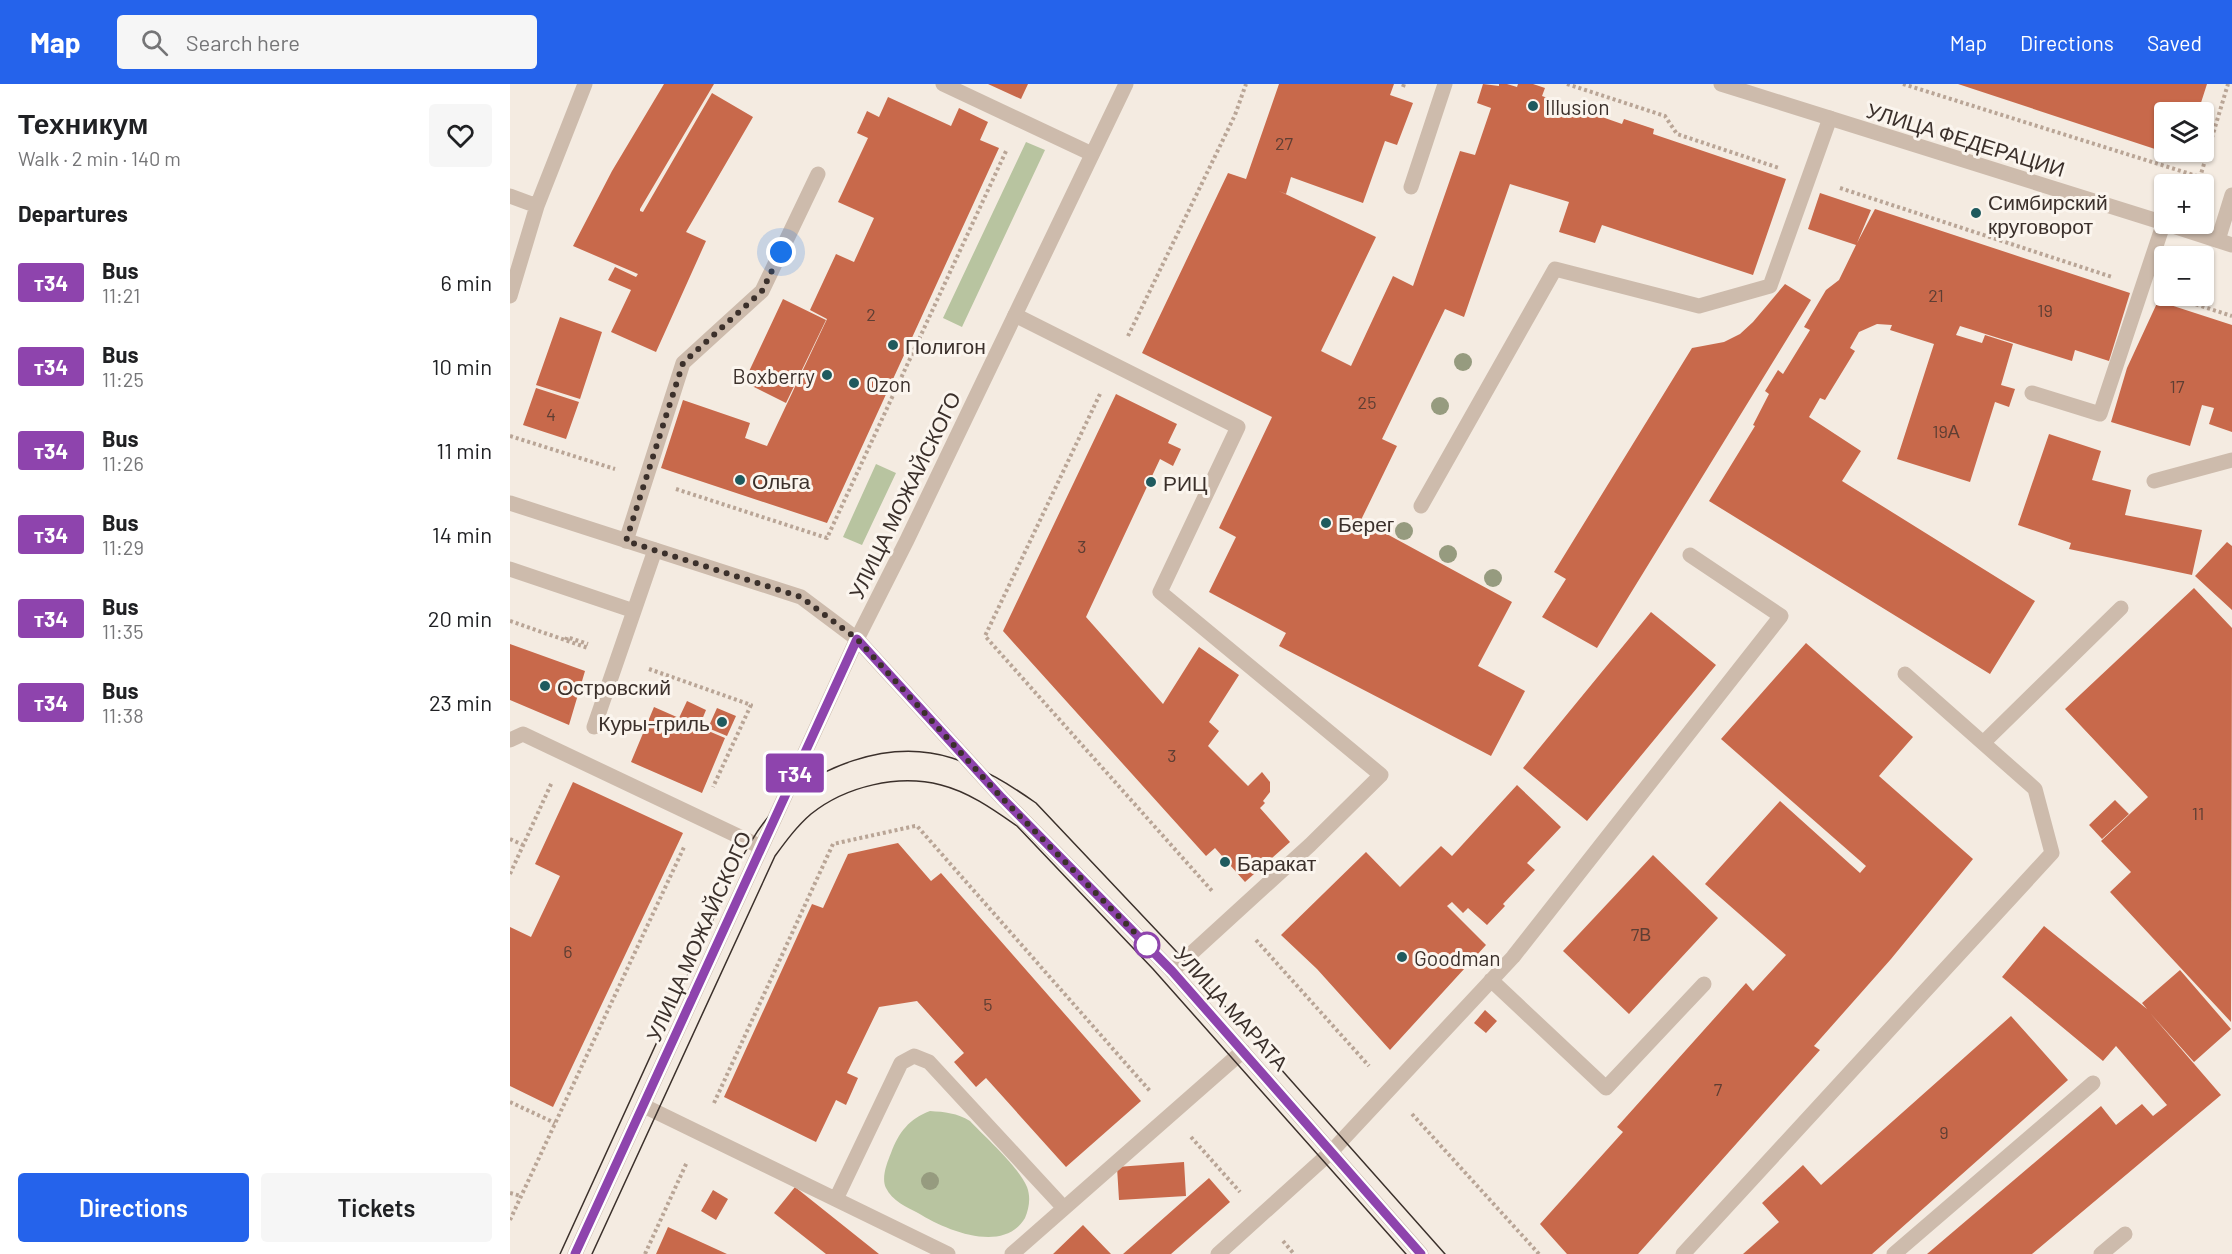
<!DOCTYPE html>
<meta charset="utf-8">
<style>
:root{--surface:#fff;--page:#f6f6f6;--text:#202124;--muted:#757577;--accent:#2563eb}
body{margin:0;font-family:Barlow,sans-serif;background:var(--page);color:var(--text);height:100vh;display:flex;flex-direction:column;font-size:22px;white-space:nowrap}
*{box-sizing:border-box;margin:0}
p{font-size:20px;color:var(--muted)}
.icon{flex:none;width:33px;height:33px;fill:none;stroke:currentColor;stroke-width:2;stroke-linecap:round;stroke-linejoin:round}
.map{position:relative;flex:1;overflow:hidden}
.sheet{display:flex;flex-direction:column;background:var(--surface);width:510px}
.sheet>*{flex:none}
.badge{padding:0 12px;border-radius:4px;font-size:21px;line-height:39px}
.fabs{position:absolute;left:1644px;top:18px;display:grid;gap:12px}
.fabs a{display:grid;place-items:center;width:60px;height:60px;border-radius:6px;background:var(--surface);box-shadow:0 2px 4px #0004;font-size:30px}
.you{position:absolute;width:30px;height:30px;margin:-15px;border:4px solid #fff;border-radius:50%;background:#1a73e8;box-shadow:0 0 0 9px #1a73e833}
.map>.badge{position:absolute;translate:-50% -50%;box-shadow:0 0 0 3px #fff}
h2{padding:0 18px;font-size:22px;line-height:54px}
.round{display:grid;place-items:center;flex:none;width:63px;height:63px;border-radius:6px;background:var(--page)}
.summary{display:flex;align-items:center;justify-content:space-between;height:102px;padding:0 18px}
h1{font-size:28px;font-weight:600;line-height:45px}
.cta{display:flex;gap:12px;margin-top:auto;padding:12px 18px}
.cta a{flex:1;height:69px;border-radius:6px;background:var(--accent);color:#fff;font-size:24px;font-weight:600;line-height:69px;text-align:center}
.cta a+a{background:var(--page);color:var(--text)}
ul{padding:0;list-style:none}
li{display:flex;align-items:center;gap:18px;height:84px;padding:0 18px}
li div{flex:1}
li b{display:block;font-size:22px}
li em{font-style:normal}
li .badge{min-width:66px;font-weight:700;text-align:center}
header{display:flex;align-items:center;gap:36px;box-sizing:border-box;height:84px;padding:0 30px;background:var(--accent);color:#fff}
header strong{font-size:28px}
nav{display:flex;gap:33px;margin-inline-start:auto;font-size:21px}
.search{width:420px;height:54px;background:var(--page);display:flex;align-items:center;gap:15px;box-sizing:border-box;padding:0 21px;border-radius:6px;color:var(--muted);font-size:22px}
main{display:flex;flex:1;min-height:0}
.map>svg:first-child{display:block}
.green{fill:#b8c4a0}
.building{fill:#c8694b}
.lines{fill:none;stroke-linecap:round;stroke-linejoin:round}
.path{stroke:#b9a596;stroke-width:4;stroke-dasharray:3 3;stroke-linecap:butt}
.service{stroke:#cdbbac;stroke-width:15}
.minor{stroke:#cdbbac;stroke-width:15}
.tertiary{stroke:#cdbbac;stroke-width:15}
.tram{stroke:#3b302b;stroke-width:1.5}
.tree{fill:#969b7f}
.line-casing{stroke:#fff;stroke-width:14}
.line{stroke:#8e44ad;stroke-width:9}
.walk{stroke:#3b302b;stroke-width:6;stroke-dasharray:0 10.8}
.poi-dot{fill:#1f5a5e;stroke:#fbf5ee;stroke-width:2}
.stop-dot{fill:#fff;stroke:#8e44ad;stroke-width:3}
.labels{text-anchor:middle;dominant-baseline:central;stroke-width:6;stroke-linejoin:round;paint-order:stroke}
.number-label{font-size:18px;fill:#5e3e33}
.poi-label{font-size:21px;fill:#3b302b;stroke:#fbf5ee;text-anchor:start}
.street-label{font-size:21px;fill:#3b302b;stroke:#fbf5ee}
</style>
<header>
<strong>Map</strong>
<div class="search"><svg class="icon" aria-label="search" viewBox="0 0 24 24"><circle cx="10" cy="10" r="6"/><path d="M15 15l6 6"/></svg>Search here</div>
<nav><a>Map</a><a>Directions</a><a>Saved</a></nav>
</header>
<main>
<section class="sheet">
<div class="summary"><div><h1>Техникум</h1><p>Walk · 2 min · 140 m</p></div><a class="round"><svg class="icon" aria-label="heart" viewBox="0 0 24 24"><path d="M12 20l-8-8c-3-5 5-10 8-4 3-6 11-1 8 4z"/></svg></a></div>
<h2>Departures</h2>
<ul>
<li><span class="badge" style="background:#8e44ad;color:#fff">т34</span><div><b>Bus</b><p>11:21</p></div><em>6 min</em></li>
<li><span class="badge" style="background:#8e44ad;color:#fff">т34</span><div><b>Bus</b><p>11:25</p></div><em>10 min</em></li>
<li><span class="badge" style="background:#8e44ad;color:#fff">т34</span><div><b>Bus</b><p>11:26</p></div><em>11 min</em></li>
<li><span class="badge" style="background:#8e44ad;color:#fff">т34</span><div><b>Bus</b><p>11:29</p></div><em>14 min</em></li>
<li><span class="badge" style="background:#8e44ad;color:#fff">т34</span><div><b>Bus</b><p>11:35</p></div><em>20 min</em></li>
<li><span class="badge" style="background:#8e44ad;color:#fff">т34</span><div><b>Bus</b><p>11:38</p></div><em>23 min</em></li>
</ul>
<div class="cta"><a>Directions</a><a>Tickets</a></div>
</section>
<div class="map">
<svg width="1722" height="1170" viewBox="0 0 1722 1170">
<rect width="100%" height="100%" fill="#f4ebe1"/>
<path class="green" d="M516,58L535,66L452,243L433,234Z
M366,380L386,389L352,461L333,453Z
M420,1027C435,1028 447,1029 460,1037C475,1053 509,1083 517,1103C521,1114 519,1124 515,1134C494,1170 437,1147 408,1129C397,1123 382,1117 376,1104C371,1094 377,1079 381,1069C389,1048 399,1035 420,1027Z"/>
<path class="building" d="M154,0H204L130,125V127L133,128L202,9L243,33L176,148L196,157L146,268L101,248L121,206L98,196L105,183L126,193L128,190L63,162L102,87Z
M478,0H518L511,15Z
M769,0H884L880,11L903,19L887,61L875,57L853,119L781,93L776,110L769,107L866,153L811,267L841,282L883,192L903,202L950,67L965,71L981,24L967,19L973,0L989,2V0H997L1007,3L1008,0H1023L1035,4L1032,12L1112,40L1114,35L1144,45L1143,50L1276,95L1243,191L1092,141L1085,159L1049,148L1059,118L1000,100L954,233L935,225L872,355L887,362L851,436L1002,518L968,582L1015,607L981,672L769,562L776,549L699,508L726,453L709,444L762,333L632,269L718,89L736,95Z
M1448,0H1697L1688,28H1654V68Z
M378,13L441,42L449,24L478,38L470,56L489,64L317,439L151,384L173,316L240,339L235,354L257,362L317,235L300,226L326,170L344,178L364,134L328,118L358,54L347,49L357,27L369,33Z
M1655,68H1688L1684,78Z
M1310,109L1361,126L1347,159L1365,125L1620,209L1599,277L1565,266L1562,277L1450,242L1446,251L1472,259L1475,251L1503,260L1491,301L1505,305L1499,323L1485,318L1460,398L1387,375L1424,260L1380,246L1382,241L1367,240L1349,248L1340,264L1345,267L1315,316L1310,314L1299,333L1351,367L1332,397L1525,517L1480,590L1199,417L1245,342L1243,341L1259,310L1255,307L1268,286L1273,290L1300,246L1294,243L1316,206L1329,196L1346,161L1298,145Z
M1275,200L1301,216L1087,564L1032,533L1056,495L1044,488L1182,264L1214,258L1230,250L1243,238Z
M273,215L316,236L276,319L234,298Z
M1648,217L1722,241V348L1699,340L1704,324L1692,321L1680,362L1601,338L1617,284Z
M50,233L92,248L70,315L26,301Z
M26,304L69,318L56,355L13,341Z
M606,310L667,340L658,359L671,365L663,382L650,375L576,533L653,620L689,563L729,591L699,638L709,647L698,662L738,702L752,688L760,698V708L753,717L755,719L750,724L780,758L735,798L705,764L696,772L493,547Z
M1539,350L1591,367L1582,396L1621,406L1615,431L1692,446L1682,491L1559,465L1561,459L1508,441Z
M1717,458L1722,462V526L1685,492Z
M1684,504L1722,544L1721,938L1600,808L1621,788L1591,757L1638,713L1555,625Z
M1141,528L1206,581L1077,737L1013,684Z
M1296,559L1403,653L1369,692L1463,775L1381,875L1304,962L1310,966L1128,1170H1057L1030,1140L1113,1048L1107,1043L1236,899L1243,907L1276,871L1195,800L1270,717L1350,789L1356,782L1211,655Z
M0,560L75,587L59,641L0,616Z
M177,617L196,626L189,643L215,654L192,709L121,678L144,623L169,634Z
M207,624L226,632L217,652L198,644Z
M63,698L173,749L43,1023L0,1002V843L21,853L50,792L25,780Z
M1007,701L1051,743L1017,779L1025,786L993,820L995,822L977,841L958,824L953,829L942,818L937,822L976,861L880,966L807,885L771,851L856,768L890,803L931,762L942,772Z
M1605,716L1619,730L1592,755L1579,741Z
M388,759L421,797L431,789L631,1017L556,1083L476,994L466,1003L444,978L454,969L407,917L369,923L337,989L348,994L336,1021L326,1016L306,1058L214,1013L302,820L313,824L338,770Z
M1143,771L1208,834L1119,930L1053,867Z
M1534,842L1637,925L1632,919L1670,886L1721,945L1684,978L1640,929L1711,1011L1522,1170H1417L1591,1022L1606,1041L1632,1020L1643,1032L1657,1021L1606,962L1593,977L1492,893Z
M975,926L987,937L976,949L964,939Z
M1501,932L1558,996L1362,1170H1233L1269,1138L1252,1119L1293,1081L1311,1101Z
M674,1078L676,1112L609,1116L607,1083Z
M699,1094L720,1118L661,1170H613Z
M285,1103L369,1170H316L264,1129Z
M203,1106L218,1115L206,1136L191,1127Z
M573,1141L601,1170H543Z
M158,1143L217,1170H146Z"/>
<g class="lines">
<path class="path" d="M1057,0L1155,32L1167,50L1269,84
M1393,0L1690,93
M893,3L894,0
M1688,100L1718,0
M1330,104L1602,193
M1663,213L1722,232
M618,252L725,31L736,0
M590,310L475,552L703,808
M0,352L105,385
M166,405L317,454L497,65
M0,537L78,564
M56,556L57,553L78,560
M139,585L241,621L203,703
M0,755L13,761
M0,790L42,698
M746,856L859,982
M0,1018L45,1039
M204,1019L323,760L405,742H407L640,1007
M902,1030L1029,1170
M681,1053L730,1108
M0,1109L11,1112
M0,1136L175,761
M773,1157L784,1170
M135,1170L177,1078"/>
<path class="service" d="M433,0L582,70
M901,103L935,0
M0,112L27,122
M1708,156L1722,111
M0,212L27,122L75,0
M505,231L728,343L650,508L871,691L800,761L662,887
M1522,309L1590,330L1654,138
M1644,397L1722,376
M911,422L1045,185L1189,222L1260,202L1320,34
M116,457L173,279L252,207L308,90
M0,485L124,527L145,466
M84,643L124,527
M0,656L13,650L251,763
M1473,659L1611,524
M981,896L1096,1004L1194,900
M134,1022L438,1170
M326,1115L391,979L404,972L419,978L554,1124
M502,1170L733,967
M708,1170L821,1068L1003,873L1271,532L1180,471
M1173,1170L1542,769L1525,705L1395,590
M1384,1170L1583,999
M1591,1170L1615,1150"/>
<path class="minor" d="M1211,0L1654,139
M1657,140L1722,161
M0,419L291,513L347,555L397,456L616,0"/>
<path class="tertiary" d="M65,1170L347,555L492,714L662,887L911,1170"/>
<path class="tram" d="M50,1170L226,785C236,766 246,747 260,731C302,682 379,654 442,674C473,684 499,700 526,719L665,866L935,1170
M82,1170L265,772C276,757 287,742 301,730C336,702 388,690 431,701C459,708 484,726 507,742L643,885L896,1170"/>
</g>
<g class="tree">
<circle cx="953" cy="278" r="9"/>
<circle cx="930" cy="322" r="9"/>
<circle cx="894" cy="447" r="9"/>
<circle cx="938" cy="470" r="9"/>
<circle cx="983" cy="494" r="9"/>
<circle cx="420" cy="1097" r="9"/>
</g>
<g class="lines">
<g class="line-casing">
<path id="line" d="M65,1170L347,555L492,714L662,887L911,1170"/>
</g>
<use href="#line" class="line"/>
<path class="walk" d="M271,168L252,207L173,279L116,457L291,513L347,555L492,714L637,861"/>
</g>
<g class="poi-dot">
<circle cx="1023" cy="22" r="6"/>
<circle cx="1466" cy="129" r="6"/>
<circle cx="383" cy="261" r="6"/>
<circle cx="317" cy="291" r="6"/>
<circle cx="344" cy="299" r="6"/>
<circle cx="230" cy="396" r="6"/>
<circle cx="641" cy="398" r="6"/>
<circle cx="816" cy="439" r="6"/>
<circle cx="35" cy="602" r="6"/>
<circle cx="212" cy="638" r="6"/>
<circle cx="715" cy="778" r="6"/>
<circle cx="892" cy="873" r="6"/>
</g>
<circle class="stop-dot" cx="637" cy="861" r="12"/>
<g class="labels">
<g class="number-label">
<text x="774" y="59">27</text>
<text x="1426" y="211">21</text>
<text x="1535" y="226">19</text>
<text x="361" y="230">2</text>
<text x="1667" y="302">17</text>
<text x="857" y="318">25</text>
<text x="41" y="330">4</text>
<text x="1436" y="347">19А</text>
<text x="572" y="462">3</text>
<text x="662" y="671">3</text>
<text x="1688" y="729">11</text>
<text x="1131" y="850">7В</text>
<text x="58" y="867">6</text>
<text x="478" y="920">5</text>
<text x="1208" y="1005">7</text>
<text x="1434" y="1048">9</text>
</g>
<g class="poi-label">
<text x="1035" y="22">Illusion</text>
<text x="1478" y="117">Симбирский<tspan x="1478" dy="24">круговорот</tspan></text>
<text x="395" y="261">Полигон</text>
<text x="305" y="291" text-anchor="end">Boxberry</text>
<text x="356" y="299">Ozon</text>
<text x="242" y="396">Ольга</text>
<text x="653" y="398">РИЦ</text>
<text x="828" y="439">Берег</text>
<text x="47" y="602">Островский</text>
<text x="200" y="638" text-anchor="end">Куры-гриль</text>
<text x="727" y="778">Баракат</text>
<text x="904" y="873">Goodman</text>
</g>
<g class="street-label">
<text transform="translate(1456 55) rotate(17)">УЛИЦА ФЕДЕРАЦИИ</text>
<text transform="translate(394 411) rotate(-64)">УЛИЦА МОЖАЙСКОГО</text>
<text transform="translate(188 852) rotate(-66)">УЛИЦА МОЖАЙСКОГО</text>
<text transform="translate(722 924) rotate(48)">УЛИЦА МАРАТА</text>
</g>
</g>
</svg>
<div class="fabs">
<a><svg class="icon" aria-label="layers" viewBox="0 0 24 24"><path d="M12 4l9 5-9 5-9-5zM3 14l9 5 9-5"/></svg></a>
<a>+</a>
<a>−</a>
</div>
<div class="you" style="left:271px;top:168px"></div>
<b class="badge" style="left:285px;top:689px;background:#8e44ad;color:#fff">т34</b>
</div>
</main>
